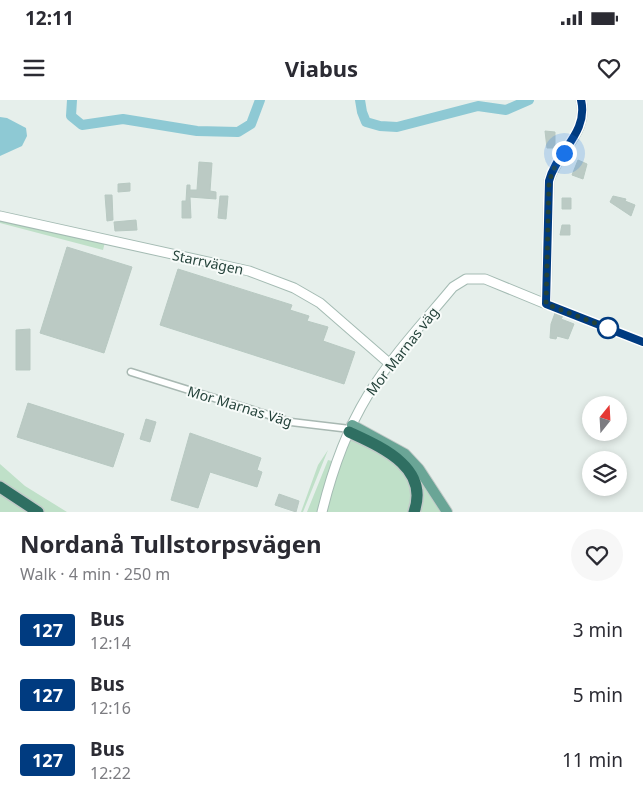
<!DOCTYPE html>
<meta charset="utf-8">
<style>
:root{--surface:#fff;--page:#f7f7f7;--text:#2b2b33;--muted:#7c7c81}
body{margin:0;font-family:"Noto Sans",sans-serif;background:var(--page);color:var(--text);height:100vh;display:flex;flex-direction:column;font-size:19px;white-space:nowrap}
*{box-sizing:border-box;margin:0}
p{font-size:16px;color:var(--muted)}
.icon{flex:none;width:28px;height:28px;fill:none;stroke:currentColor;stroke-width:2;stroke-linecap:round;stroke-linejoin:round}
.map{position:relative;height:412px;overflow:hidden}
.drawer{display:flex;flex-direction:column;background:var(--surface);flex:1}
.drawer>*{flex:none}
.badge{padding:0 10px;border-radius:4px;font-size:18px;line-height:32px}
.needle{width:32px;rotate:18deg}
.tools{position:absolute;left:582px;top:296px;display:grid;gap:10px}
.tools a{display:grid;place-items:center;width:45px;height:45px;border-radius:50%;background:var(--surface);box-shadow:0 2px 8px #0003;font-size:25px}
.you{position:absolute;width:25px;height:25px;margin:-12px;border:4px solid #fff;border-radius:50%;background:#1a73e8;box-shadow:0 0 0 8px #1a73e833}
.map>.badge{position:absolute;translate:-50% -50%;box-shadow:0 0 0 2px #fff}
.round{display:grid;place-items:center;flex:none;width:52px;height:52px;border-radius:26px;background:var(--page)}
.overview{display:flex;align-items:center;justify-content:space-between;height:85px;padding:0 20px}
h1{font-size:24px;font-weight:700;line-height:38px}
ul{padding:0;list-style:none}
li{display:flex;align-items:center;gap:15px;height:65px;padding:0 20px}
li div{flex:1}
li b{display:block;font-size:19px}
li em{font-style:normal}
li .badge{min-width:55px;font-weight:700;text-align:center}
.status{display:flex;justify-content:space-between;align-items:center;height:35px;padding:0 25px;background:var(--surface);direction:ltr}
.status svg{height:14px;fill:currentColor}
header{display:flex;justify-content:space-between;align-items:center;height:65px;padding:0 20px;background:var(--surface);font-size:22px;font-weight:700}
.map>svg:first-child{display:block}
.green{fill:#bfe0c8}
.water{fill:#8ec9d4}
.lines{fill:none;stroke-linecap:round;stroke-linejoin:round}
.river{stroke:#8ec9d4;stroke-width:10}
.building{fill:#bbcac4;stroke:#b8c9c2}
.street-casing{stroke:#a8b8b2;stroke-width:9}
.secondary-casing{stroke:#a4bbb3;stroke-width:11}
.primary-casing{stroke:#c2cac8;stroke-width:12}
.highway-casing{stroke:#c2cac8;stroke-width:14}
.street{stroke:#fff;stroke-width:6}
.secondary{stroke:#fff;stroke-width:9}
.primary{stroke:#6aa596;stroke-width:10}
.highway{stroke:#2f6f62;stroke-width:11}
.line-casing{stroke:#fff;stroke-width:11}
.line{stroke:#003b80;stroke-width:8}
.walk{stroke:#24423a;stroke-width:5;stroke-dasharray:0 9}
.stop-dot{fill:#fff;stroke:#003b80;stroke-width:2.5}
.labels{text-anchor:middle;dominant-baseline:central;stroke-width:4;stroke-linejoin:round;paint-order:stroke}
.street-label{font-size:14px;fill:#24423a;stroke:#f7fbf9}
</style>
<div class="status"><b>12:11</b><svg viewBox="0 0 49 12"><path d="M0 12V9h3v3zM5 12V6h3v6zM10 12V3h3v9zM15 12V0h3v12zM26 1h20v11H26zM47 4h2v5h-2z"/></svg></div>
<header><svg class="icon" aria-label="menu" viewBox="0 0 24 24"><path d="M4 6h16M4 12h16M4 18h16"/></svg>Viabus<svg class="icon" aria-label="heart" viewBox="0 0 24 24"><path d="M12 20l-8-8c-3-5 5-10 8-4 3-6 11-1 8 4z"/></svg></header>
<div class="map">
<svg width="643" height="412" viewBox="0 0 643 412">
<rect width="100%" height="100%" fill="#e6efeb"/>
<path class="green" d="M0,118L105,142L103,150L0,123Z
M354,339L395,359L412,384L411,412H325L348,342Z
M328,350L303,412H301L318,365Z
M328,360L332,361L317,412H307Z
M408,361L444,412H417L420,404Z
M0,364L25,386L67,412H45L0,382Z
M0,390L31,412H0Z"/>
<path class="water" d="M0,17L7,18L26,28L27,36L22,46L0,56Z"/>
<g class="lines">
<path class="river" d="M72,0L71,16L82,25L123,19L197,31L238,32L251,24L260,0
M360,0L362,12L366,22L380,26L397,27L478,6L506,10L529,0"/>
</g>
<path class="building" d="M545,31L555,32V48H547Z
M578,60L587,64L583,79L572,75Z
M199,62L212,63L210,91L216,92V99L190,97L191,118H182V101H186L187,85H190V90H197Z
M130,83V91L118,92V84Z
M105,95H112L113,120L107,121Z
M220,96H228L226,119L218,118Z
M613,96L626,99L625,101L635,105L631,116L610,102Z
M562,98H571V109H562Z
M136,120L137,130L115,131L114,122Z
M562,125H570V135H560Z
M67,147L132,167L104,253L40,233Z
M178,169L292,205L290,210L309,216L307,221L328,227L323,241L355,252L344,284L160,225Z
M555,213L563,216L561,219L574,224L568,239L557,236L556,239L550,238L551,224Z
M30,229V270H16V230Z
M28,303L124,334L113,367L17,337Z
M146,319L156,322L150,342L140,339Z
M190,333L261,358L257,370L262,372L257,387L210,372L198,408L171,400Z
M279,394L299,401L296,412L275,405Z"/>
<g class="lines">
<g class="street-casing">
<path id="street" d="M546,204L643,242
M131,272L291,322L350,329"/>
</g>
<g class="secondary-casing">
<path id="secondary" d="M0,116L249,171L294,188L320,203L390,264
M322,412C332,371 346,331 368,295C392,256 424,222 453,187L466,179H485L546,204L549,81C557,52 589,33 581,0"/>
</g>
<g class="primary-casing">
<path id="primary" d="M352,325L405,354L419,369L447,412"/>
</g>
<g class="highway-casing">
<path id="highway" d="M349,332C381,347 430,367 414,412
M0,387L38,412"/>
</g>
<use href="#street" class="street"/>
<use href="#secondary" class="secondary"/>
<use href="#primary" class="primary"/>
<use href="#highway" class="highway"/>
</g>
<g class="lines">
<g class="line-casing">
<path id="line" d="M581,0C589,33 556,52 549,81L546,204L643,242"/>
</g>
<use href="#line" class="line"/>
<path class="walk" d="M564,53L556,64L549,81L546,204L608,228"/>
</g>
<circle class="stop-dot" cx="608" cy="228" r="10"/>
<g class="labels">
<g class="street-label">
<text transform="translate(208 162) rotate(12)">Starrvägen</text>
<text transform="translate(402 251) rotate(-52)">Mor Marnas väg</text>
<text transform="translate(240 306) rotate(17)">Mor Marnas Väg</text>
</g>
</g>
</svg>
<div class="tools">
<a><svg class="needle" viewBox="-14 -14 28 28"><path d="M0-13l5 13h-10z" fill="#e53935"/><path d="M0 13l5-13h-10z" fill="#7c7c81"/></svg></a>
<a><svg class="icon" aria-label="layers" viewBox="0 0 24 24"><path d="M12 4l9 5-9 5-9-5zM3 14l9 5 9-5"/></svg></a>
</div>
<div class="you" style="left:564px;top:53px"></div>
</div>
<section class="drawer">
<div class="overview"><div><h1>Nordanå Tullstorpsvägen</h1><p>Walk · 4 min · 250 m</p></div><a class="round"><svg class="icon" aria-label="heart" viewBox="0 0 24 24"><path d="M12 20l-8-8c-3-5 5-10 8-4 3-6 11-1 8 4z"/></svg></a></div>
<ul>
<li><span class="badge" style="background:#003b80;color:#fff">127</span><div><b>Bus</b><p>12:14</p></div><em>3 min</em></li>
<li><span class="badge" style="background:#003b80;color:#fff">127</span><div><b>Bus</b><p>12:16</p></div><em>5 min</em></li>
<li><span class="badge" style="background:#003b80;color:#fff">127</span><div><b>Bus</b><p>12:22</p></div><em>11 min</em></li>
</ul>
</section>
